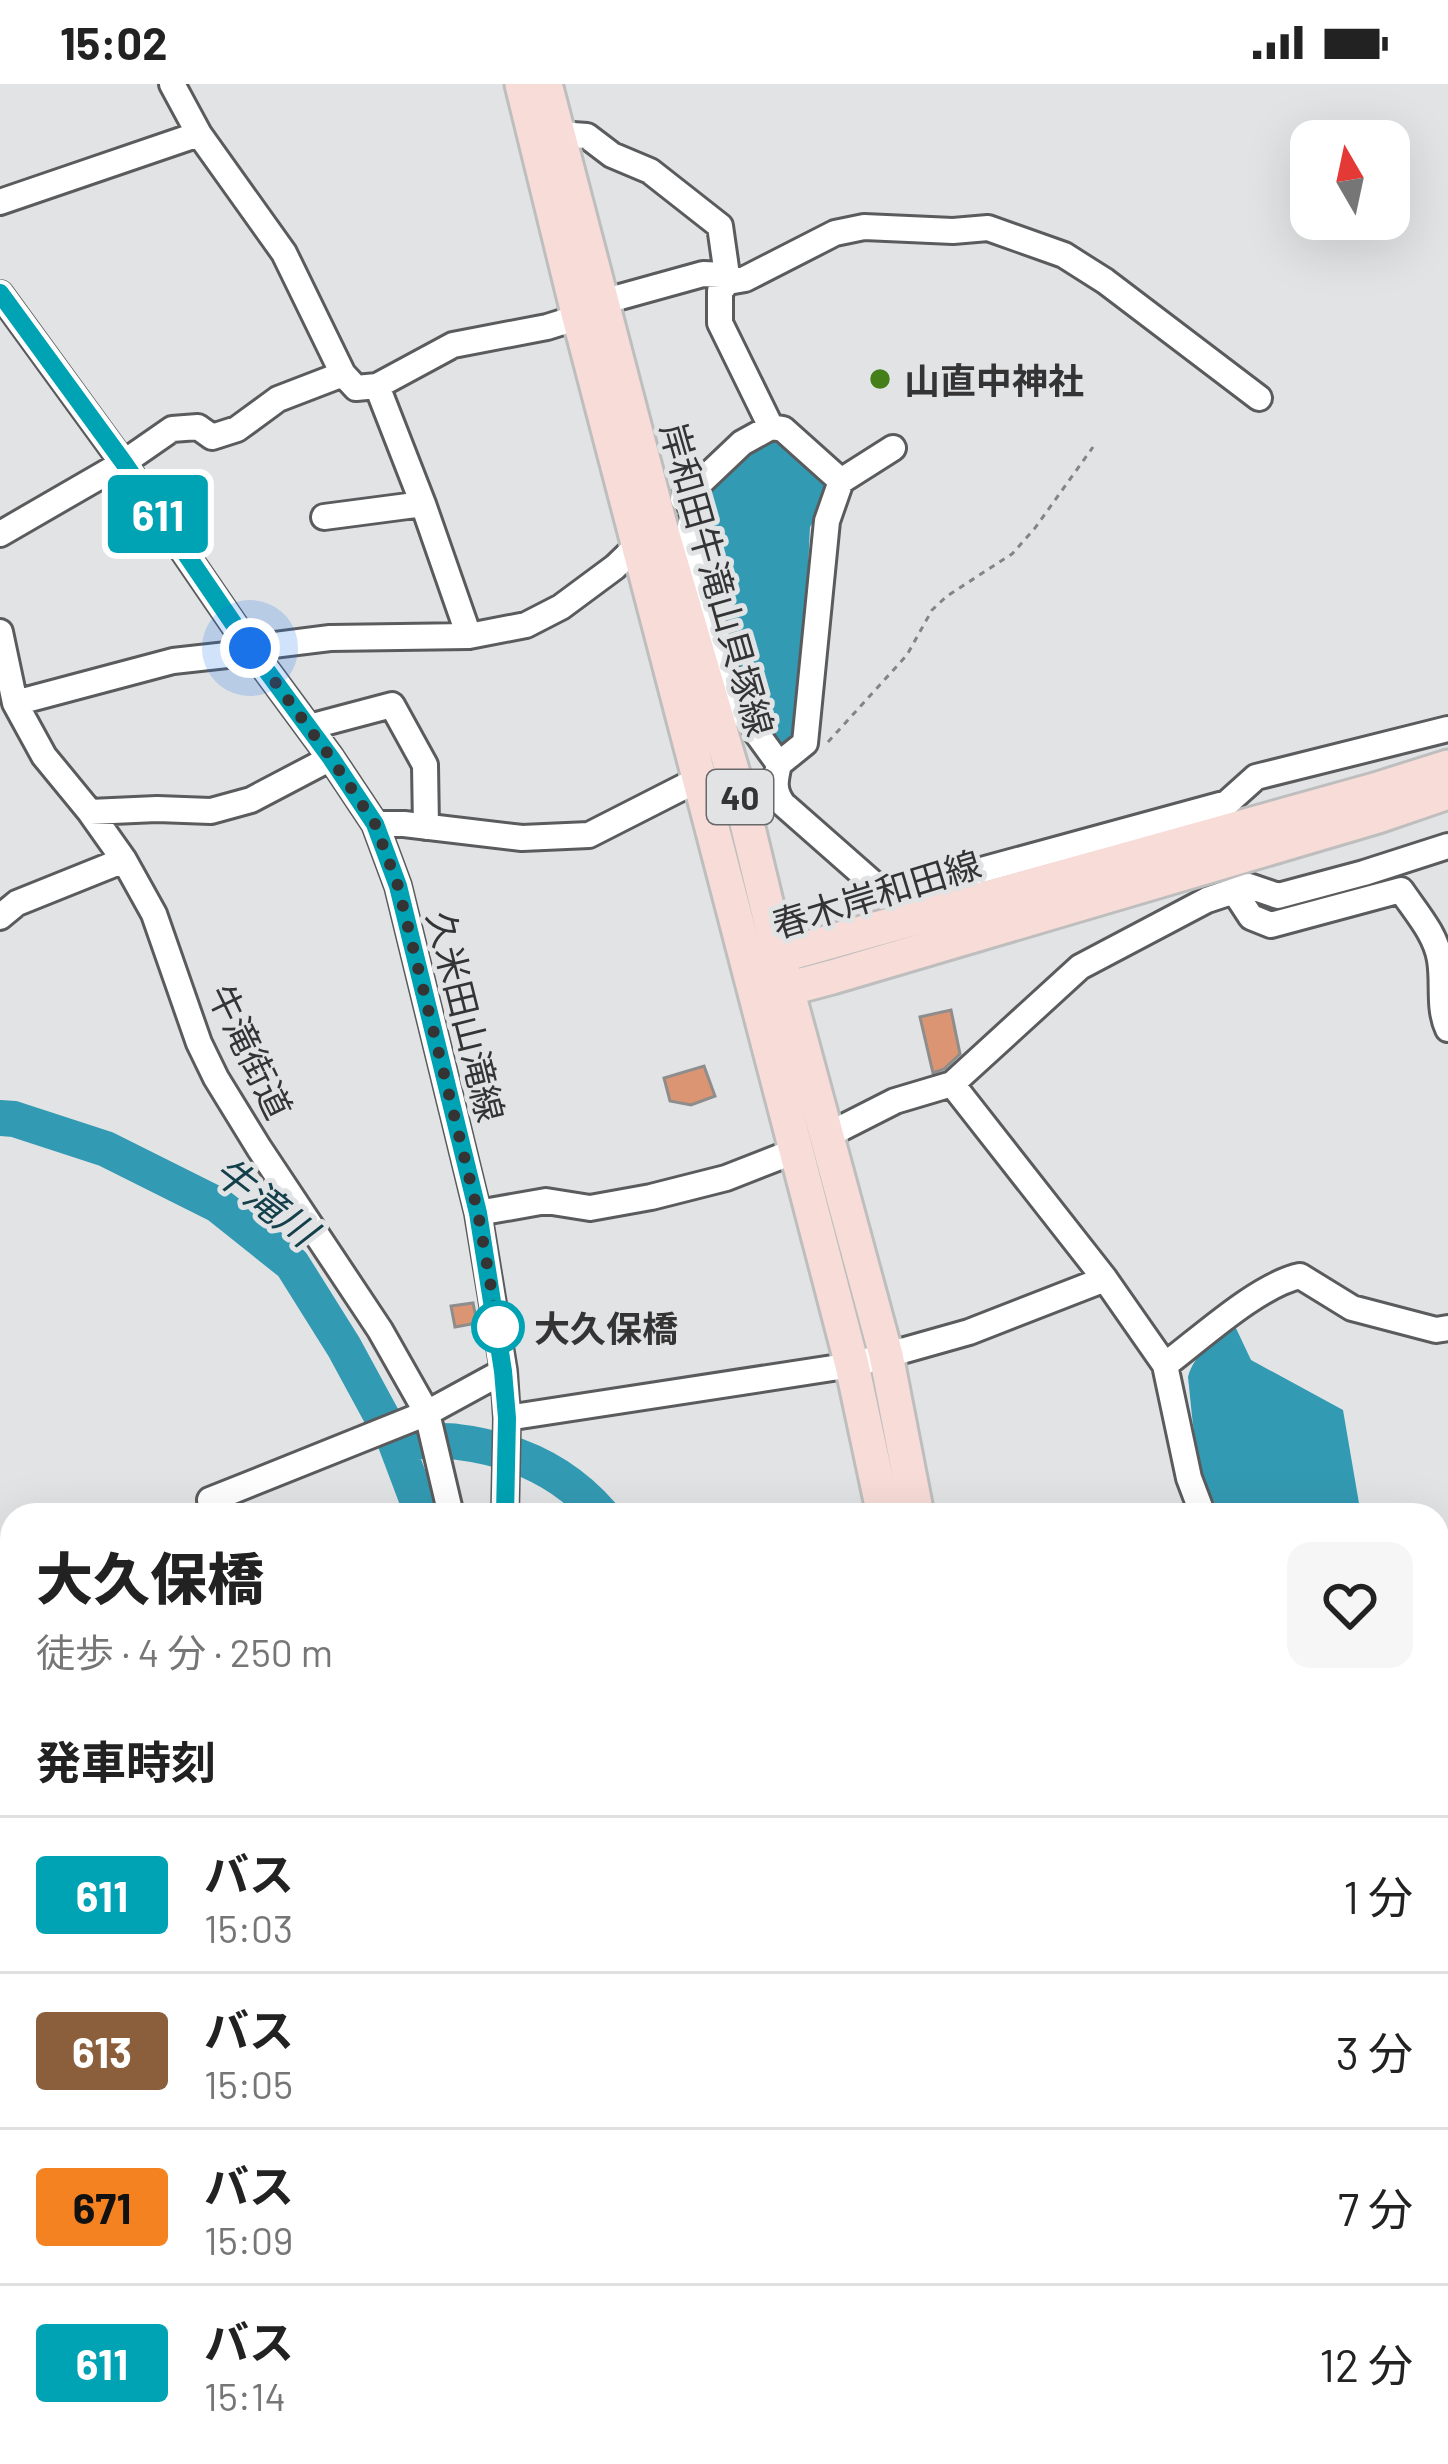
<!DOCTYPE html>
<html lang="ja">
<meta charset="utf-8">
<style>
:root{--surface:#fff;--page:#f6f6f6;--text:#222;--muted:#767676;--line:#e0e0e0}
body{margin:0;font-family:Barlow,"Noto Sans JP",sans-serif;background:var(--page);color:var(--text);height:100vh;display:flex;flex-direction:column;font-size:45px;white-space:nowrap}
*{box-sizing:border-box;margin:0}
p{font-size:39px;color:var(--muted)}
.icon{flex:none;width:66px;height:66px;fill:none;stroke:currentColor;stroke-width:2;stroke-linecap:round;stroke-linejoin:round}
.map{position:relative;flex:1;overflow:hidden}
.sheet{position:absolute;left:0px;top:1419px;width:1449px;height:963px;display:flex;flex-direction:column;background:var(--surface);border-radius:36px 36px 0 0;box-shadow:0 12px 48px #0002}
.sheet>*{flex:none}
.badge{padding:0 24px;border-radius:9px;font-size:42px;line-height:78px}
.needle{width:78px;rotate:351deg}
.tools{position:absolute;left:1290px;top:36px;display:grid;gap:24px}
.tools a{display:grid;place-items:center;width:120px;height:120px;border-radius:24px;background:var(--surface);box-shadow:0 12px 48px #0002;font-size:60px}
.you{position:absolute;width:60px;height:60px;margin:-30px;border:9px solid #fff;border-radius:50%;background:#1a73e8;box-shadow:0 0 0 18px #1a73e833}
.map>.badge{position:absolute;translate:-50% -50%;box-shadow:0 0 0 6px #fff}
h2{padding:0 36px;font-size:45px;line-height:108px}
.round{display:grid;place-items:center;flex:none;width:126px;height:126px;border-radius:24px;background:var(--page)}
.head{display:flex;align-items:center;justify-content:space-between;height:204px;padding:0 36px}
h1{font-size:57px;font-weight:800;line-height:90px}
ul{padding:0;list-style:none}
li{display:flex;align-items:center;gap:36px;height:156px;padding:0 36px;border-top:3px solid var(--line)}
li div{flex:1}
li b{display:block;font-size:45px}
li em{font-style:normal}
li .badge{min-width:132px;font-weight:700;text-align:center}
.status{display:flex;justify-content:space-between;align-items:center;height:84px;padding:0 60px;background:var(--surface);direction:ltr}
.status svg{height:33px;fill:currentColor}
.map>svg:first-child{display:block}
.water{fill:#339ab3}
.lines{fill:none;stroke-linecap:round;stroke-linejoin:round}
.river{stroke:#339ab3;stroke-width:36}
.building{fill:#dc9573;stroke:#8f8d8c;stroke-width:3}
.minor-casing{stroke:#5a5b5d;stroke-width:30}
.major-casing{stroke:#bebebe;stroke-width:39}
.path{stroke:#848486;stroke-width:3;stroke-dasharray:6 6;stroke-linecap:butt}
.minor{stroke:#fff;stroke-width:24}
.major{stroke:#f7dcd7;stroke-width:33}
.line-casing{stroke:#fff;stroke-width:27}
.line{stroke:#00a3b4;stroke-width:18}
.walk{stroke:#343435;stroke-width:12;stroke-dasharray:0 21.6}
.poi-dot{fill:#447f1a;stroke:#e2e3e5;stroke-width:4.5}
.stop-dot{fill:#fff;stroke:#00a3b4;stroke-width:6}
.labels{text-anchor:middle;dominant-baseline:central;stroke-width:10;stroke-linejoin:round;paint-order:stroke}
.shield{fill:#e2e3e5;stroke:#68686a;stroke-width:3}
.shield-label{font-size:33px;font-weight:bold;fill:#343435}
.poi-label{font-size:36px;font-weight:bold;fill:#343435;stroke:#e2e3e5;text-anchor:start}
.street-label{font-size:36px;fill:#343435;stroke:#e2e3e5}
.stop-label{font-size:36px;font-weight:bold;fill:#343435;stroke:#e2e3e5;text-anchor:start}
.water-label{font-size:39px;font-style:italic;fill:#13404b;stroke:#e2e3e5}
</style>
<div class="status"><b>15:02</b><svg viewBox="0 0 49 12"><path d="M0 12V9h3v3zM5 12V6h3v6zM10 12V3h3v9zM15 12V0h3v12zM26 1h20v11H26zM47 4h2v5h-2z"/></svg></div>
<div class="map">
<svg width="1448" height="2380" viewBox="0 0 1448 2380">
<rect width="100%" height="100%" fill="#e2e3e5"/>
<path class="water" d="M771,352L790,357L836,401L810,443L801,629L789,663L782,658L776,663L744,618L697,454L699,414L724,386Z
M1234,1240L1251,1276L1343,1326L1361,1431H1222C1195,1392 1193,1339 1188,1293C1194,1269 1217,1255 1234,1240Z"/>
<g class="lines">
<path class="river" d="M0,1034L14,1035L106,1065L218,1121L292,1180L344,1263L395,1357L418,1418L420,1431
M400,1357C419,1358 439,1355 458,1358C515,1365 565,1388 602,1431
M88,2370V2380
M816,2370L817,2380"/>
</g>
<path class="building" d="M951,926L960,970L944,985L933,989L920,933Z
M704,982L715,1012L691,1021L670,1017L664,994Z
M473,1219L477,1239L455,1243L451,1222Z"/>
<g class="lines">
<g class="minor-casing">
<path id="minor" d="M172,0L199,50L284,169L343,290L356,304L377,302L453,261L547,243L579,233
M558,50L587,52L612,71L650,87L720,142L728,198
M0,118L199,50
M0,210L123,379L250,564L331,674L375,740L398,802L478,1129L504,1287L507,1334L505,1431
M602,218L703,190L727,191
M377,302L423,420L469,552
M771,343L720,239V207L728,198L745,195L835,149L864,143L953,147L988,144L1064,171L1105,197L1259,314
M690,407L694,425L689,447L732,609L742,629L779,680C775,697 773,706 783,720L875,801L901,808L1227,719L1256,693L1448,645
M683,415L742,359L771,343L783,345L841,397L893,364
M324,433L423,420
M0,450L123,379L172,345L198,343L212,353L237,345L278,315L343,290
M0,548L15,619L44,672L90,728L124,776L154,830L199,959L216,994L259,1064L380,1246L427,1329L504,1287
M15,619L173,577L227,571L250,564L330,554L469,552L526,541L561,523L615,483L646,453
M309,643L392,621L425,681L426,743
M779,680L805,659L827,437L841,397
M90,728L157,725L211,727L251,716L331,674
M375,740H404L522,754L589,751L701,694
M1234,807L1251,833L1271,841L1401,806C1415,827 1436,850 1440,876C1444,899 1438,924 1448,945
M0,833L17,819L124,776
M952,1000L1105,1195L1165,1281L1189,1394L1203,1431
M826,1052L895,1017L952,1000L1080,883L1207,816L1249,802L1278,812L1364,789L1448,762
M478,1129L546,1117L590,1124L651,1113L726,1094L795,1067
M1165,1281C1200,1255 1258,1201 1300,1192L1352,1224L1436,1246L1448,1244
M507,1334L852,1281L969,1248L1105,1195
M210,1416L427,1329L451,1431
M1437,1473L1448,1470
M1437,1709L1448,1706
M1437,1851L1448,1868
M660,2370L664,2380
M1016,2370L1018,2380
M204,2380V2370"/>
</g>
<g class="major-casing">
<path id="major" d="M522,0L579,233L852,1281L884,1431
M545,0L660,441L744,727L787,905L886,1271L917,1431
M762,887L779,872L1375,706L1448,683
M765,900L787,905L832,893L1378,732L1448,708
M1437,2350L1448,2347
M1082,2370L1084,2380
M1108,2370L1110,2380
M1342,2380L1374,2370"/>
</g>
<path class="path" d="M828,658L907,571L932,526L947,512L1012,470L1035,444L1093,363
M454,2370L455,2380"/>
<use href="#minor" class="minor"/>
<use href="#major" class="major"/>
</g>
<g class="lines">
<g class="line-casing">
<path id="line" d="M0,209L124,379L250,564L331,674L375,740L398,802L478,1129L503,1287L507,1334L505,1431"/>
</g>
<use href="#line" class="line"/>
<path class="walk" d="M250,564L331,674L375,740L398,802L478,1129L498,1243"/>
</g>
<circle class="poi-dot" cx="880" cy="295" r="12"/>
<circle class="stop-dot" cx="498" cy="1243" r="24"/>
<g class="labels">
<rect class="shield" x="707" y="686" width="66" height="54" rx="9"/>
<g class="shield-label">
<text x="740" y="713">40</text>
</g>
<g class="poi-label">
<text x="904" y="295">山直中神社</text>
</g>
<g class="street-label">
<text transform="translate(718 495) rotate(74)">岸和田牛滝山貝塚線</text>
<text transform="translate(876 809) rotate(-17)">春木岸和田線</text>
<text transform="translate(467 932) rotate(76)">久米田山滝線</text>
<text transform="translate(251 967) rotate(64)">牛滝街道</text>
</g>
<g class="stop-label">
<text x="534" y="1243">大久保橋</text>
</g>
<g class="water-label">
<text transform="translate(266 1116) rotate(38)">牛滝川</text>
</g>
</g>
</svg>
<div class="tools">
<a><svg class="needle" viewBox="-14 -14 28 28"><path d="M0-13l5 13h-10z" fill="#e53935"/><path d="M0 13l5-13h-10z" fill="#767676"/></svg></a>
</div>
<div class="you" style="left:250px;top:564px"></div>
<b class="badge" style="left:158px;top:430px;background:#00a3b4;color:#fff">611</b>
<section class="sheet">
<div class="head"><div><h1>大久保橋</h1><p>徒歩 · 4 分 · 250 m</p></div><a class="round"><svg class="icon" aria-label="heart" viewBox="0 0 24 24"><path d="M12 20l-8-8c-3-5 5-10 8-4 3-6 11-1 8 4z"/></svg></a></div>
<h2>発車時刻</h2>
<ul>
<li><span class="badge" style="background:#00a3b4;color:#fff">611</span><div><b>バス</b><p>15:03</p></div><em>1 分</em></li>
<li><span class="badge" style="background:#8b5e3c;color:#fff">613</span><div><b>バス</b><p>15:05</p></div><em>3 分</em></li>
<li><span class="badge" style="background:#f58220;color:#111">671</span><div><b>バス</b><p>15:09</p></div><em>7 分</em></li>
<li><span class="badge" style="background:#00a3b4;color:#fff">611</span><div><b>バス</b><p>15:14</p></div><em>12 分</em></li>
</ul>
</section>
</div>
